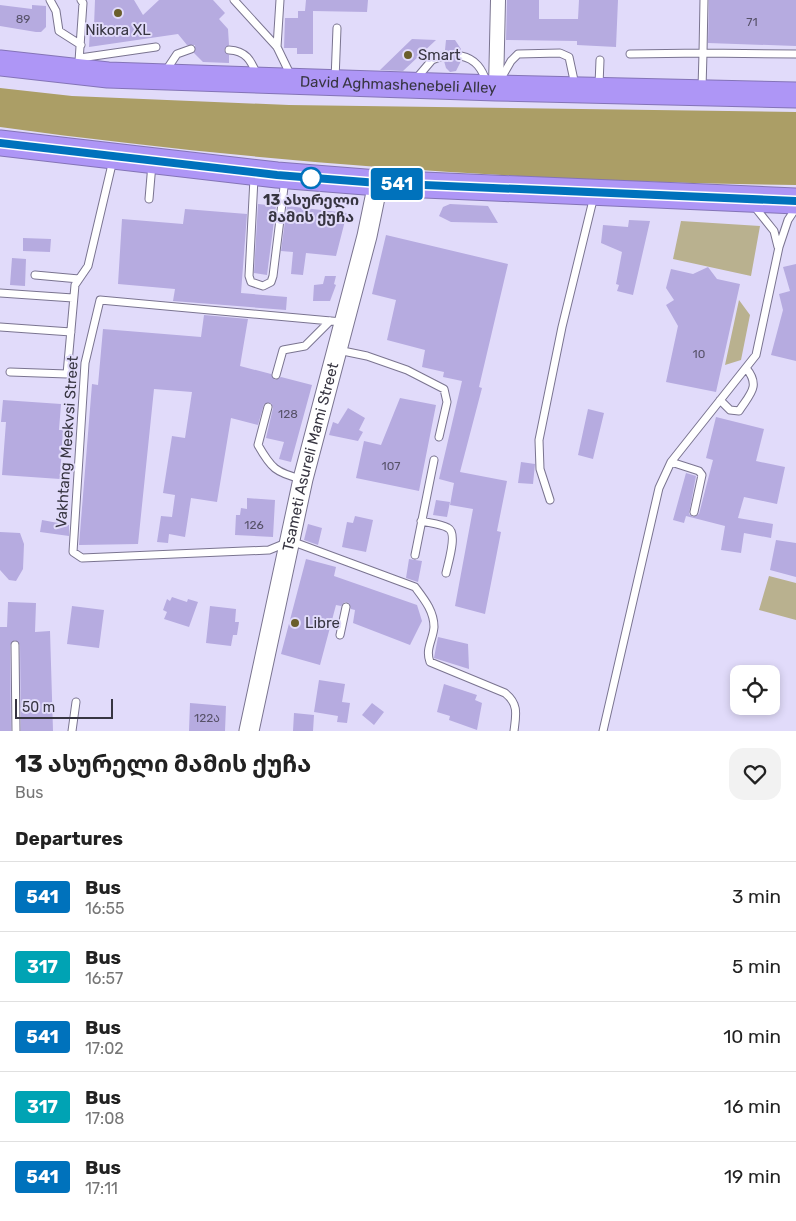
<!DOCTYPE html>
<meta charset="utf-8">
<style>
:root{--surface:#fff;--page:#f2f2f2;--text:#222;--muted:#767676;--line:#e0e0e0}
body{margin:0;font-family:Rubik,"Noto Sans Georgian",sans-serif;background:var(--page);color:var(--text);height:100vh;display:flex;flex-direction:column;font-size:19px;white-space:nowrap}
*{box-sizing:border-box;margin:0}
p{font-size:16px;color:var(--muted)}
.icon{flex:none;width:28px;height:28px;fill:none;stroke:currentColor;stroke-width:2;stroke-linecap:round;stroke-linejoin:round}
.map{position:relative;height:731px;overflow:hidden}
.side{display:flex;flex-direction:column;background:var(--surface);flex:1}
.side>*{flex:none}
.badge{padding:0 10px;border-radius:4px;font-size:18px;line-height:32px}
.fabs{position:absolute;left:730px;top:665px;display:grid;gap:10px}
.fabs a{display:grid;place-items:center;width:50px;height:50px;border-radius:10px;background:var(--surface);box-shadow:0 2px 8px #0003;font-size:25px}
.scale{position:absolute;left:15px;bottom:12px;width:98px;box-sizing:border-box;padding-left:5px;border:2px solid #373541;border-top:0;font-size:14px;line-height:18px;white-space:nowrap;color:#373541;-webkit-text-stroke:4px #e1dbfa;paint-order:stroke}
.map>.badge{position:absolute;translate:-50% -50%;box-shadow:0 0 0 2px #fff}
h2{padding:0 15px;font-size:19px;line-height:45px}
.round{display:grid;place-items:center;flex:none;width:52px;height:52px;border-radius:15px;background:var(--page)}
.headline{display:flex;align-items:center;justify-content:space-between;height:85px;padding:0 15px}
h1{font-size:24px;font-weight:700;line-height:38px}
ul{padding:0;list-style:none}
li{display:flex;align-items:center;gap:15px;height:70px;padding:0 15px;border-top:1px solid var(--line)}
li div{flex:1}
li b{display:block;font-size:19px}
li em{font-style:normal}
li .badge{min-width:55px;font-weight:700;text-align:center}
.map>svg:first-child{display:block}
.green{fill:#b9b18f}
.forest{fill:#ab9e66}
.building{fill:#b6abe0}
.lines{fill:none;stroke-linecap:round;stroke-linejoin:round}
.lane-casing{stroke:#7a7490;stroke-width:9}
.street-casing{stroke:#7a7490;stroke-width:16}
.secondary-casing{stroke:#7a7490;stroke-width:21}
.highway-casing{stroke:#8474b7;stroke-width:27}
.lane{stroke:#fff;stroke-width:7}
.street{stroke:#fff;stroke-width:14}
.secondary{stroke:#fff;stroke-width:19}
.highway{stroke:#ae96f6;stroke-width:25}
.line-casing{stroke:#fff;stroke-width:11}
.line{stroke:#0072bc;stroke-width:8}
.poi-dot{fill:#6a5e2b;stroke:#e1dbfa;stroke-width:2}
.stop-dot{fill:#fff;stroke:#0072bc;stroke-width:2.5}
.labels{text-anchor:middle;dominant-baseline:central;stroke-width:4;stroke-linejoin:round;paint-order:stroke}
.number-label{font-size:12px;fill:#575269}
.poi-label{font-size:15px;fill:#373541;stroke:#e1dbfa;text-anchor:start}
.street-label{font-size:15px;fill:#373541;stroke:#e1dbfa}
.stop-label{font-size:15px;font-weight:bold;fill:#373541;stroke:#e1dbfa}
</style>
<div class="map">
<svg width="796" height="731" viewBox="0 0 796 731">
<rect width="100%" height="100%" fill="#e1dbfa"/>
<path class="green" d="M681,221L760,226L751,276L673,259Z
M739,300L750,315L741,360L725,365Z
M769,576L796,583V620L759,610Z"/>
<path class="forest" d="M0,88L72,96L289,105L796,112V185C530,182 263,163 0,127Z"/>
<path class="building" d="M95,0H134L143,15L159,0H213L225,13L219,19L228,29L229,45L224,50L229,55V63L203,62L194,53L195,45H187L178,34L89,47L90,28L94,26Z
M306,0H368L367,12L313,11V54H297V48H284L285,18H298V11H305Z
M507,0H539V19H578L579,0H618L616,47L577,45V41L506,40Z
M709,0H796V46L708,43Z
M0,5L32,9V5L46,6V27L41,32H36L0,26Z
M412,39L436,40L403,71L380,70Z
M446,40H455L461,49L456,55L457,59L461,61L456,71L450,72L446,68L444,61L450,55L445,50Z
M258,204L276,206L267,275L254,273Z
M450,204L488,206L498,223L451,222L439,216L443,207Z
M287,206L347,213L336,256L306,253L303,275L291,274L293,252L281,251Z
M185,209L247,214L241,293L287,297L286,310L173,301L175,289L118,284L122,219L183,224Z
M629,220L650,221L633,295L617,291L619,285L616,284L622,252L601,243L603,225L628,227Z
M386,235L508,264L479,387L482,388L460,472L507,481L497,531L501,532L485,614L455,606L473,509L450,505L454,483L439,479L462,381L443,377L444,372L422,367L425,350L387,340L396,300L372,294Z
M23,238L51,239L50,252L23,251Z
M12,258L26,259L25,286L10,285Z
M796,264V361L771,355L783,310L779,294L790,291L783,267Z
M708,267L717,279L740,284L716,392L666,382L678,326L666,305L674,300L666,288L671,269L693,274Z
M325,276H336L334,284L336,285L330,301H313L314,285L323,284Z
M204,315L248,319L240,366L271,374L275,380L281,377L312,385L291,462L279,459L284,442L266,438L273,408L271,403L264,404L258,425L231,418L217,502L191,498L185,537L169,534L168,543L157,542L161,516L172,517L175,495L163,493L172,436L185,438L192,392L154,389L138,544L79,545L92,384L98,385L103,329L201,337Z
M400,398L436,405L419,491L356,478L364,441L381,445Z
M3,400L61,404L59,430H63L60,479L2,475L6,422H1Z
M348,408L365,418L359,430L363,432L358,441L329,435L333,422L338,424Z
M588,409L604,413L593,459L578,455Z
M716,417L764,429L756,461L785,467L777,504L744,497L738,518L773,524L771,538L744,533L741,553L721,550L725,526L686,516L684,523L673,520L686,473L696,476L689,514L693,517L699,514L713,460L706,458Z
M521,462L535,464L533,484L518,483Z
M247,498L275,500L273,537L235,535L236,515H240L241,508L247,509Z
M436,500L450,502L447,517L433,515Z
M355,516L373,520L366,552L342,547L347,522L353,523Z
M42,520L69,525V536L40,532Z
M308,524L322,528L318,545L304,540Z
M0,532L20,533L24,544L23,569L16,581L9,580L0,570Z
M776,540L796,543V577L770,570Z
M306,559L336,567L334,576L417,605L422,621L410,645L353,623L355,610L351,609L349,603L345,602L341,606L336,605L320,665L281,654Z
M409,559L422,561L418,582L406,578Z
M172,597L187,602L188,599L198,602L189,627L164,619L167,612L163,610L167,599L170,601Z
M8,602L36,603L35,632L50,631L53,731H21L20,645L15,640L10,645L11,731H0V627H7Z
M72,606L104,610L99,648L67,644Z
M210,606L236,609L235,622H239L237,635H233L231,646L206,643Z
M438,637L468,644L469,669L434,658Z
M319,680L345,684L342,702L350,703L347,723L337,722L338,716L314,712Z
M444,684L477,695L475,700L482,703L477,730L449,720L450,716L437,712Z
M190,703L226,706L225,731H189Z
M372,703L384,712L374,725L362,715Z
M294,713L314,715L313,731H293Z"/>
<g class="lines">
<g class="lane-casing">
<path id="lane" d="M50,0L56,11L59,31L81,45
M234,0L277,47L291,76
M704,0L703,53L796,54
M277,47L280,0
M229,50C246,51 251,60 257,75
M630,54L703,53L702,88
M461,56C476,59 482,69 487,83
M80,58L156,47
M79,61L83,3L81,0
M165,72L177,54L191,49
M335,80L337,28
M415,80L432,60L445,55
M499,82L511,61L518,54L560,53L569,57L575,85
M599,85L600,60
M254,178L249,276L251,282L263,286L271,282L273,276L285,179
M149,199L152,164
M754,206L774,231L778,247
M35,275L79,279
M0,293L73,298
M342,322L100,300L85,363L73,552L82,558L269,550L291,541L415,587C424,599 434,611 434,627C433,640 425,649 430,662L505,693C519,704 516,715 514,731
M0,327L71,332
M338,350L367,356L407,370L444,389L447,402L439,437
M10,372L67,374L75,285L88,266L113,160
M276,375L283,350L305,346L330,321
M720,400L730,410L739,411C750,394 761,386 746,368
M268,407L258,445C271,468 276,473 302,479
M671,462L699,471L702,475L694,512
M550,500L540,469L539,440L562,327L594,196
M421,521C429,523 441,524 448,528C458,533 448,563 446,573
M415,555L434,460
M340,635L346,607
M15,645L16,731
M72,731L76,702
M603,731L659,488L671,462L756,355L779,247L788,220L796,208"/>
</g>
<g class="street-casing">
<path id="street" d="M496,88L498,0"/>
</g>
<g class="secondary-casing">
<g id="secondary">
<path id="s1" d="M249,731L303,479L367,236L378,183"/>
</g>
</g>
<g class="highway-casing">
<g id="highway">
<path id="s2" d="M0,63L108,75L496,88L796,95"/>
<path d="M0,143L277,175L378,183L796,201"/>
</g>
</g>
<use href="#lane" class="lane"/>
<use href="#street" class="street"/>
<use href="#secondary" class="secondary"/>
<use href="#highway" class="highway"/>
</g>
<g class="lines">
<g class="line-casing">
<path id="line" d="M0,143L277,175L378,183L796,201"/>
</g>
<use href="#line" class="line"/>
</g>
<g class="poi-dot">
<circle cx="118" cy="13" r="5"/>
<circle cx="408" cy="55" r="5"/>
<circle cx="295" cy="623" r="5"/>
</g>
<circle class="stop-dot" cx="311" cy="178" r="10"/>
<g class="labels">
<g class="number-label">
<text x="23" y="19">89</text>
<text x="752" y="22">71</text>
<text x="699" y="354">10</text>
<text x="288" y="414">128</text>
<text x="391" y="466">107</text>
<text x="254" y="525">126</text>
<text x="207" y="718">122ა</text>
</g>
<g class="poi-label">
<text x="118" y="30" text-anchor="middle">Nikora XL</text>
<text x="418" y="55">Smart</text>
<text x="305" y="623">Libre</text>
</g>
<g class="street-label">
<text stroke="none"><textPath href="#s2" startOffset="399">David Aghmashenebeli Alley</textPath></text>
<text transform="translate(67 442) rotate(-86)">Vakhtang Meekvsi Street</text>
<text stroke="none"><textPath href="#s1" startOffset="281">Tsameti Asureli Mami Street</textPath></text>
</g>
<g class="stop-label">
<text x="311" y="200">13 ასურელი<tspan x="311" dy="17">მამის ქუჩა</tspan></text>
</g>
</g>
</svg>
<div class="fabs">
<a><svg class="icon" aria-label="locate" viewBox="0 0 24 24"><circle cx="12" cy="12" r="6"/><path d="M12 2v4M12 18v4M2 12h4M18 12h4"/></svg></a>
</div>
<div class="scale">50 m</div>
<b class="badge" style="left:397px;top:184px;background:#0072bc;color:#fff">541</b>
</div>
<section class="side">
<div class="headline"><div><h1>13 ასურელი მამის ქუჩა</h1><p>Bus</p></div><a class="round"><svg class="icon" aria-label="heart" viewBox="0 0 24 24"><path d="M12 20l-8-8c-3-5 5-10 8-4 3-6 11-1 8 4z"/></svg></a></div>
<h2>Departures</h2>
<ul>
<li><span class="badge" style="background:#0072bc;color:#fff">541</span><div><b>Bus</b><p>16:55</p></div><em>3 min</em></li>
<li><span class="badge" style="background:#00a3b4;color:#fff">317</span><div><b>Bus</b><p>16:57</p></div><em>5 min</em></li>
<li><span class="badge" style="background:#0072bc;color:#fff">541</span><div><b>Bus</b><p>17:02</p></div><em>10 min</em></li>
<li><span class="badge" style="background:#00a3b4;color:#fff">317</span><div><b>Bus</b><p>17:08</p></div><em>16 min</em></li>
<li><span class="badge" style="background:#0072bc;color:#fff">541</span><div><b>Bus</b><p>17:11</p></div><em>19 min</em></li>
</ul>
</section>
